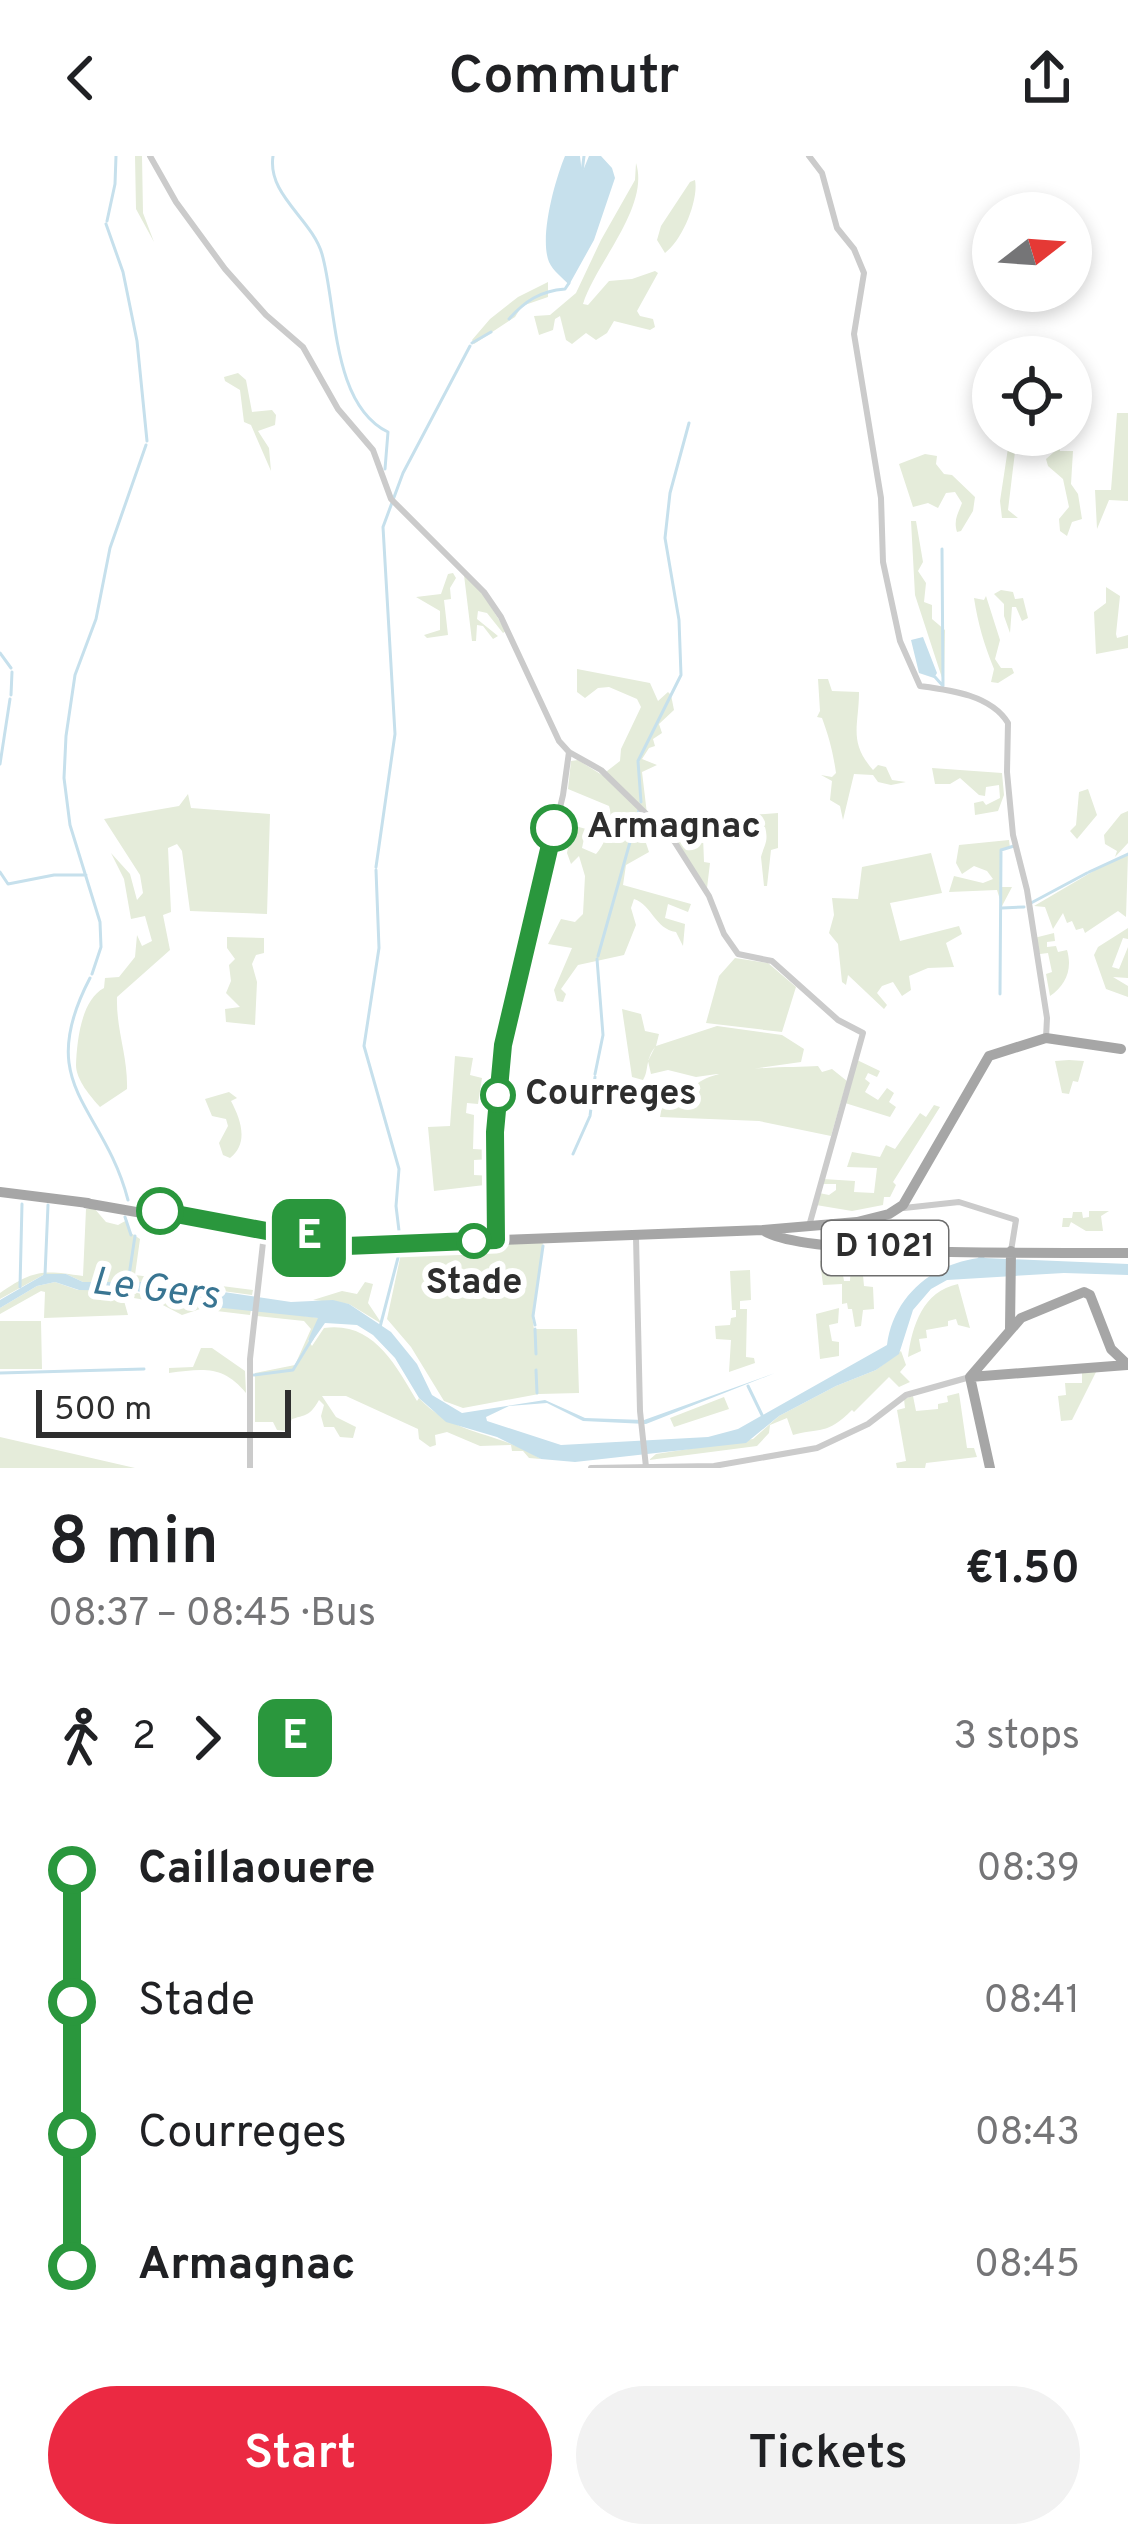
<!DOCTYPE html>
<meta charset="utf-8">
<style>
:root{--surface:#fff;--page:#f2f2f2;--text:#202124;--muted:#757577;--accent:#eb2942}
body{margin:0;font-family:Overpass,sans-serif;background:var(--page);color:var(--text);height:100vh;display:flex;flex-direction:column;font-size:45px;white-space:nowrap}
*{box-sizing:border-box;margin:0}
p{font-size:39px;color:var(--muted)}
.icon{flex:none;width:66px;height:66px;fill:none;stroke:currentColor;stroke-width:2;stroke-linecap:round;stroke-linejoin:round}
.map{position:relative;height:1312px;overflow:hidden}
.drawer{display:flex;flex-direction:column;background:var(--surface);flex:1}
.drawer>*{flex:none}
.badge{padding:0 24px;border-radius:18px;font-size:42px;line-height:78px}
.needle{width:78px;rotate:73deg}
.buttons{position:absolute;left:972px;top:36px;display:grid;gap:24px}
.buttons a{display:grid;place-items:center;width:120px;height:120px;border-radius:50%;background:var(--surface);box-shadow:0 6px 18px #0003;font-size:60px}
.scale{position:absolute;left:36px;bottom:30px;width:255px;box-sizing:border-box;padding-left:12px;border:6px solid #2e2e2e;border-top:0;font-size:33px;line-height:42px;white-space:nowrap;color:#2e2e2e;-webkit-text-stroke:9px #fff;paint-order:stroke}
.map>.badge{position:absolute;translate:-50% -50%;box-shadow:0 0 0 6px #fff}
.legs{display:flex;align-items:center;gap:18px;height:132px;padding:0 48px;font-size:39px}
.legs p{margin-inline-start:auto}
.summary{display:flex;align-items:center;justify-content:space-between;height:204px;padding:0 48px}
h1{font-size:66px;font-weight:600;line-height:90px}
.action{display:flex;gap:24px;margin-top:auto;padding:24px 48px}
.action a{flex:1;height:138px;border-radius:72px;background:var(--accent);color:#fff;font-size:48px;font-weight:600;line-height:138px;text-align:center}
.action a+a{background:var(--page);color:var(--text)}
ul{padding:0 48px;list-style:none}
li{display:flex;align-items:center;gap:42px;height:132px;font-size:45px}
li i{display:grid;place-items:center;width:18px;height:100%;margin:0 15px;background:currentColor}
li i::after{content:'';width:30px;height:30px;margin:-15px;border:9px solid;border-radius:50%;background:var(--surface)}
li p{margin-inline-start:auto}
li:first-child i{background:linear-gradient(#0000 50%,currentColor 0)}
li:last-child i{background:linear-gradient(currentColor 50%,#0000 0)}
header{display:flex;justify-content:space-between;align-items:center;height:156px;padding:0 48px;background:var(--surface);font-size:54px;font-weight:600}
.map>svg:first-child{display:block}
.green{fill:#e5ecda}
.water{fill:#c6e0ec}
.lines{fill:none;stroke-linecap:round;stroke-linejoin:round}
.stream{stroke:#c6e0ec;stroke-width:3}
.minor{stroke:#cbcbcb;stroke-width:6}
.major{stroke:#a6a6a6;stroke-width:10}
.line-1-casing{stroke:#fff;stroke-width:27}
.line-1{stroke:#2a973d;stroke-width:18}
.stop-1-dot{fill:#fff;stroke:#2a973d;stroke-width:6}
.labels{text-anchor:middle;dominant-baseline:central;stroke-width:12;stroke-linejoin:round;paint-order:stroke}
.shield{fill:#fff;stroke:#6d6d6d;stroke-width:3}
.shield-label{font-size:33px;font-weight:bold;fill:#2e2e2e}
.stop-label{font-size:36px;font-weight:bold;fill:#2e2e2e;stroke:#fff;text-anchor:start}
.water-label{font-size:39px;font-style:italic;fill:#397592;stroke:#fff}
</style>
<header><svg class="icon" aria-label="back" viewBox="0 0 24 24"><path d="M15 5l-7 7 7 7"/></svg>Commutr<svg class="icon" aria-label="share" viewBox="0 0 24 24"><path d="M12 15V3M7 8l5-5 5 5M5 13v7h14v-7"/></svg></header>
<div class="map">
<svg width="1128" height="1312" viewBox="0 0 1128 1312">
<rect width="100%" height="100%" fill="#fff"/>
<path class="green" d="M135,0H142L143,57L154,86L136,53Z
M636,7C650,51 595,108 583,148L588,149L609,125L632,123L655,115L658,117L637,155L640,160L653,163L655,171L650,174L614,165L607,177L596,184L586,177L572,188L566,184L560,160L555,163L553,174L539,179L534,160L550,159L576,137L601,84L635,24Z
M695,24C699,44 682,85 665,97L657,84L661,70L690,26Z
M548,126V141L522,150L515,161L474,188L472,184L490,163L518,141Z
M238,217L246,224L252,256L272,254L276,259L275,269L258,275L269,292L271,315L251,269L244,266L240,234L225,225L224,221Z
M1117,257H1128V345L1109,344L1097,373L1095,334H1111Z
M1010,279H1017L1008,354L1018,362H1002L1000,345Z
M1052,279H1058L1060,295H1073L1071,328L1078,338L1082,363L1072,366L1067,380L1060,375L1059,363L1069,351L1063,323L1048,310L1046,303L1054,296Z
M925,298L937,300L936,308L944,318L952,319L975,341L973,355L961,375L957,376C953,363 959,356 962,347L955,336L946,337L938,352L928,347L913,351L899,308Z
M911,365H916L923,406L918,415L926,427L924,446L932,449V463L945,474L944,528L915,439Z
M448,418L453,417L456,422L450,432L451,443L444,444L448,479L427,482L424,479L440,474V455L416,441L441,438Z
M464,419L481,435L506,475L503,477L487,457L478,455L477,463L498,480L493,483L483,470L477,469L476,485H472Z
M1106,431L1120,440L1116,478L1117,482L1128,479V492L1096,498L1094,456L1106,447Z
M1001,434L1013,436L1015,443L1023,442L1028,462L1022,465L1016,451H1012L1010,477L1004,460V448L994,438Z
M986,440L1000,484L995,503L1001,512H1012L1014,517L998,527L991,526L994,513C984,488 978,468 974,442L984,444Z
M577,513L650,527L658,545L668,536L671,539L674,554L659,568L662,577L653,583L655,590L649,592L642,603L657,609L642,616L647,658L643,678L649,696L626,709L623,729L691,748L688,756L668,748L665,762L685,768L683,790L676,776C655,773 652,749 634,743L631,752L636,769L624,799L578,809L561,833L566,838L563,846L557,845L554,834L572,792L548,788L561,763L575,766L583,758L585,720L579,700L571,708L567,697L572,669L586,673L582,692L596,698C606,687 614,665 609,650L568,633L571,605L578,604L602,619L620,605L621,593L641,551L637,543L609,531L598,532L585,542L577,536Z
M818,523H828L832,535L859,536C859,570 848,585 873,614L878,609L886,611L892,624L906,626L891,629L878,626L873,619L854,618L843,664L840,650L830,644L832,625L821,619L832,621L836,617C833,596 829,581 822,562L817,561L820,555Z
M932,612L1002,617L1004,639L998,655L975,659L974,647L983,645L986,649L1000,642L999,629L986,631L985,640L979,639L960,622L950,628H935Z
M1088,633L1097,659L1077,683L1070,675L1076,669L1079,636Z
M188,638L191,652L270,658L267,758L190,755L182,695L177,688L168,692L171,756L163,759L170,794L117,841C116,874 128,900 127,933L100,951C91,941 76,924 76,909C77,885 81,844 104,832L105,822L119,821L135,801L137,779L142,790L152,785L145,760L131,763L124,723L111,697L130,718L137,744L143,737L140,719L104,663L179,650Z
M1128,655V687L1115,701L1117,695L1105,688L1104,679L1121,658Z
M778,657V692L771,694L767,730H764L761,701C764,689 769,686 765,671L753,668L751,659Z
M696,679L703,680L704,706L710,707L707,732L675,684L695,683Z
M1009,684L1010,692L1000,694L1002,731H1012L1002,750L997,734L949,736L954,720L983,727L993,723L987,715L974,710L962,718L956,707L959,689Z
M931,697L942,737L890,747L900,785L959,770L962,778L946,787L954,811L928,812L909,820L911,834L902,840L893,826L882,830L877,837L887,849L884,853L848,819L846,829L842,826L838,788L829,777L834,759L832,742L858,743L862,711Z
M1128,699L1126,761L1118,755L1085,777L1083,772L1076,774L1072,765L1067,767L1063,757L1053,773L1045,751L1034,750L1109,706Z
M1128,772V783L1123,782L1112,811L1119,813L1128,791V822L1113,821L1128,830V841L1106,833L1094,799L1098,791Z
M1054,777L1055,785L1047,786V791L1056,790L1058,796L1067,794C1073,814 1065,830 1050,840L1046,818L1052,816L1048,797L1040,798L1034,782Z
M227,781L264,782V797L256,799L252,808L257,826L255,869L226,866L225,853L240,851L226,837L231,825L229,809L235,803L227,792Z
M735,802L768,807L796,831L782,876L706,867L719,820Z
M622,853L641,858L645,875L659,878L656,890L717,870L782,879L804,893L801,906L696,921L668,914L651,918L648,905L655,891C645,904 649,915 643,924L632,921Z
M455,900L473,902L470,919L482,922L478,948L467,947L466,957L474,959L473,993L491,994V1003L474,1004V1019L492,1020L493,1028L434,1035L428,971L450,970Z
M857,904L880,915L877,921L868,917L865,923L870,927L865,936L878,944L887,932L894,937L889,946L896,951L890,961L845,947Z
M1069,904L1084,905L1078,926L1073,925L1069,938L1062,937L1055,905Z
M818,910L822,916L832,913L847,925L831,980L759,965L660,961L666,928L695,930C714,909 788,912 818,910Z
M229,936L237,942L231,945C241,964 249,987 230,1002L223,999L219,987L228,970L226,963L212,960L205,943Z
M934,949L940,951L893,1026L896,1029L890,1041H884L883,1049L852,1055L816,1049L819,1037L829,1039L836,1034V1028H821L823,1023L855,1025L854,1036L874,1037L877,1012L847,1011L852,996L880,1001L886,989L895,993L920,957L926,961Z
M94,1052L106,1066L118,1069L127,1064L131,1077L140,1083L135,1119L253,1134L252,1139L156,1126H83L66,1118H45L0,1143V1137C34,1113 44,1114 83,1120L86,1053Z
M1089,1055H1109L1101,1060L1103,1075H1086L1071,1066L1069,1071H1062L1063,1062H1072L1073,1056H1082L1083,1062L1089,1061Z
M543,1086L532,1160L534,1173H577L579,1237L539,1238L463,1252L444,1245L411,1191L387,1163L402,1093L490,1089L502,1094L508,1088Z
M820,1105L837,1106V1119H843L844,1125H850L851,1107L862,1108L864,1130L873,1131L874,1153L863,1154L861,1170L855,1171L852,1153H848L847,1147L842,1148V1128L823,1129Z
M750,1114L751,1144L740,1145V1153H747L746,1201L754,1202L755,1207L729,1216L731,1184L716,1183L715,1170L730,1169L731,1162L736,1161V1154H732L730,1115Z
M55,1126L78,1134H121L128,1159L44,1162L45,1136L41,1135L0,1158V1152L37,1130Z
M365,1126L373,1128L368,1147L382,1168L349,1148L313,1144L342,1135L357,1138Z
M958,1128L970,1172L958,1169L956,1163L948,1165V1170L926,1174L927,1182L919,1183L921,1195L908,1201C912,1170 923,1135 958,1128Z
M126,1134L177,1147L251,1154L250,1159L200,1153L182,1159L157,1146L128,1141Z
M839,1152L838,1167L829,1169L832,1185L839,1186V1200L820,1203L816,1158Z
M258,1154L320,1162L308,1184L312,1190L324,1172C373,1165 395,1208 417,1245L419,1242C455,1281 499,1275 541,1303L529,1302L523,1295H512L511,1289L480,1290L447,1276L435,1279L436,1289L430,1291L419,1283L418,1273L346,1240H322L336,1261L356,1271L353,1282L340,1281L334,1271H324L321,1260L324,1249L319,1244C310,1259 309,1258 292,1263L286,1275L277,1274L273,1266H255V1217L295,1209L311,1173L304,1165L257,1160Z
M0,1165H41L42,1213H0Z
M201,1192H212L245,1215L246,1237C224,1210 205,1212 169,1217V1212L193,1211Z
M901,1195L906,1209L900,1216L910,1226L899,1231L889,1221L854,1256L852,1254C826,1280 820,1271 793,1279L787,1262L770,1269L769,1277L757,1290L649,1304L656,1298L753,1283L779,1260L836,1230L876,1214Z
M1097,1214L1072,1264L1061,1265L1058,1240L1066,1239L1065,1227H1082V1215Z
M959,1237L967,1292H974L977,1301L926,1307L925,1312H897L896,1307L906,1305L897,1254L905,1252L904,1243L913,1240L916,1255L938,1253V1248L948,1246L947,1240Z
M724,1241L729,1253L674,1271L670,1262Z
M0,1281L135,1312H0Z"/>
<path class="water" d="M565,0H580L582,17L589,0H601L612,12L615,22L594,84L569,129C563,122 553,115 549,106C539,81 555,24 565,0Z
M923,481L937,517L934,522L919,517L911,484Z
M980,1098L985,1102L1128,1108V1119L1064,1117L947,1124L931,1133L913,1154L899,1198L876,1214L836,1230L779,1260L746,1287L575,1306L541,1303L497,1281L446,1266L419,1242L395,1202L373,1179L357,1169L325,1167L311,1187L308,1184L318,1162L177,1147L137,1135L79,1134L55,1126L37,1130L0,1152V1144L45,1118H66L83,1126H156L291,1146L333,1144L349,1148L391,1176L417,1208L432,1239L462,1257L545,1244L585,1262L644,1264L775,1217L646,1268L583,1265L547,1247L509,1250L486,1261L487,1265L561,1289L708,1281L738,1273L887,1189C893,1142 930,1109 978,1102Z"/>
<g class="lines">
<path class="stream" d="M273,0C267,39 312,63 322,98C337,150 331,248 388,276L385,313
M582,16L584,0
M107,65L115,28L116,0
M106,68L123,116L137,185L147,285
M509,163C525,145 540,135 565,133L569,127
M472,187L491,176
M0,497L11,512
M935,521L943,530L942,393
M11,539L12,516
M0,608L10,543
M641,646L638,605L681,519L679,464L665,382L670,337L689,267
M376,711L395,578L383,371L403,317L470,190
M376,714L379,792L364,890L399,1013L396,1050L400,1083
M0,716L8,728L54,719H86
M1089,716L1128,698
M1031,747L1087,717
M1002,752L1024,751
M598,800L639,654
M92,818L101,791L100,766L70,669L64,622L66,580L75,519L96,463L110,392L146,289
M90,822C33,931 103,948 128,1044
M1000,838L1001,694L1014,690
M595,918L603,879L597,803
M573,998L590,960L595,921
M125,1061L131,1079
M45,1119L48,1049
M128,1126L135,1080
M20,1131L22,1048
M535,1169L533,1160L543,1090
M380,1171L400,1094
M535,1173L536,1198
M536,1214L537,1237
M0,1217L144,1213
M254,1219L293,1214L312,1183
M748,1230L762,1259"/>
<path class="minor" d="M150,0L176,46L225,113L266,159L303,191L338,253L373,294L391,343L484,436L501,461L559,585L569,596L601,614L674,685L709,740L724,778L738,798L772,805L838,864L863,877L809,1070
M809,0L822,17L837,72L854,93L864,117L854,178L881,342L883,406L900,485L920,530C950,534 991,539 1008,567L1007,616L1013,679L1027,734L1047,862L1046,882
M904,1052L959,1046L1016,1064L1011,1095
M636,1081L640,1255L646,1311
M496,1082L494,986L503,888L563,639L569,596
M250,1312V1203L264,1078
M591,1312L714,1310L817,1292L868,1268L906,1239L970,1221"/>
<path class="major" d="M0,1036L88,1047
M85,1047L313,1087L347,1090L763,1074L857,1066L889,1058L903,1049L989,900L1046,882L1121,893
M763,1074C799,1102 1067,1096 1128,1097
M1010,1173L1011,1095
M970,1221L1021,1162L1084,1136L1090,1139L1111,1193L1128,1209
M970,1221L1127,1209
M970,1221L990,1312"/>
</g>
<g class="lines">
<g class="line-1-casing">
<path id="line-1" d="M160,1055L346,1090L496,1084L495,976L503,889L554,672"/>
</g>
<use href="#line-1" class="line-1"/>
</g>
<g class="stop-1-dot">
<circle cx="554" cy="672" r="21"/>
<circle cx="498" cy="939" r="15"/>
<circle cx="160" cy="1055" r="21"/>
<circle cx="474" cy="1085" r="15"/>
</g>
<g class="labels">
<rect class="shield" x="822" y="1065" width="126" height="54" rx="9"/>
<g class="shield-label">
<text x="885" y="1092">D 1021</text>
</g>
<g class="stop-label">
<text x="587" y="672">Armagnac</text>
<text x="525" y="939">Courreges</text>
<text x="474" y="1128" text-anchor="middle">Stade</text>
</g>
<g class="water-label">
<text transform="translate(155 1135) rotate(7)">Le Gers</text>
</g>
</g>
</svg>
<div class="buttons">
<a><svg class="needle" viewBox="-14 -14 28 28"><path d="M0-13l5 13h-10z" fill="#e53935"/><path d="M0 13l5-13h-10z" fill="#757577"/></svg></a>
<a><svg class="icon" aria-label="locate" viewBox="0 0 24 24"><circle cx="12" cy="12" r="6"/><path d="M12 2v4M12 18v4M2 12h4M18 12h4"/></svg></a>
</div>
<div class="scale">500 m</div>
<b class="badge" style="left:309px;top:1082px;background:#2a973d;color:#fff">E</b>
</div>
<section class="drawer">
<div class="summary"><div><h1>8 min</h1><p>08:37 – 08:45 · Bus</p></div><b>€1.50</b></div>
<div class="legs"><svg class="icon" aria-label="walk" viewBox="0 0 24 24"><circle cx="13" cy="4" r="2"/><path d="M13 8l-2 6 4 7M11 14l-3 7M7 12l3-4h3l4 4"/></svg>2<svg class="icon" aria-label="forward" viewBox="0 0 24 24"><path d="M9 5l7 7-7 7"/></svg><b class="badge" style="background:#2a973d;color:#fff">E</b><p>3 stops</p></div>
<ul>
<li><i style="color:#2a973d"></i><b>Caillaouere</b><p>08:39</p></li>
<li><i style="color:#2a973d"></i><span>Stade</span><p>08:41</p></li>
<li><i style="color:#2a973d"></i><span>Courreges</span><p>08:43</p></li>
<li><i style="color:#2a973d"></i><b>Armagnac</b><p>08:45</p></li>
</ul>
<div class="action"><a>Start</a><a>Tickets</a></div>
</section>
